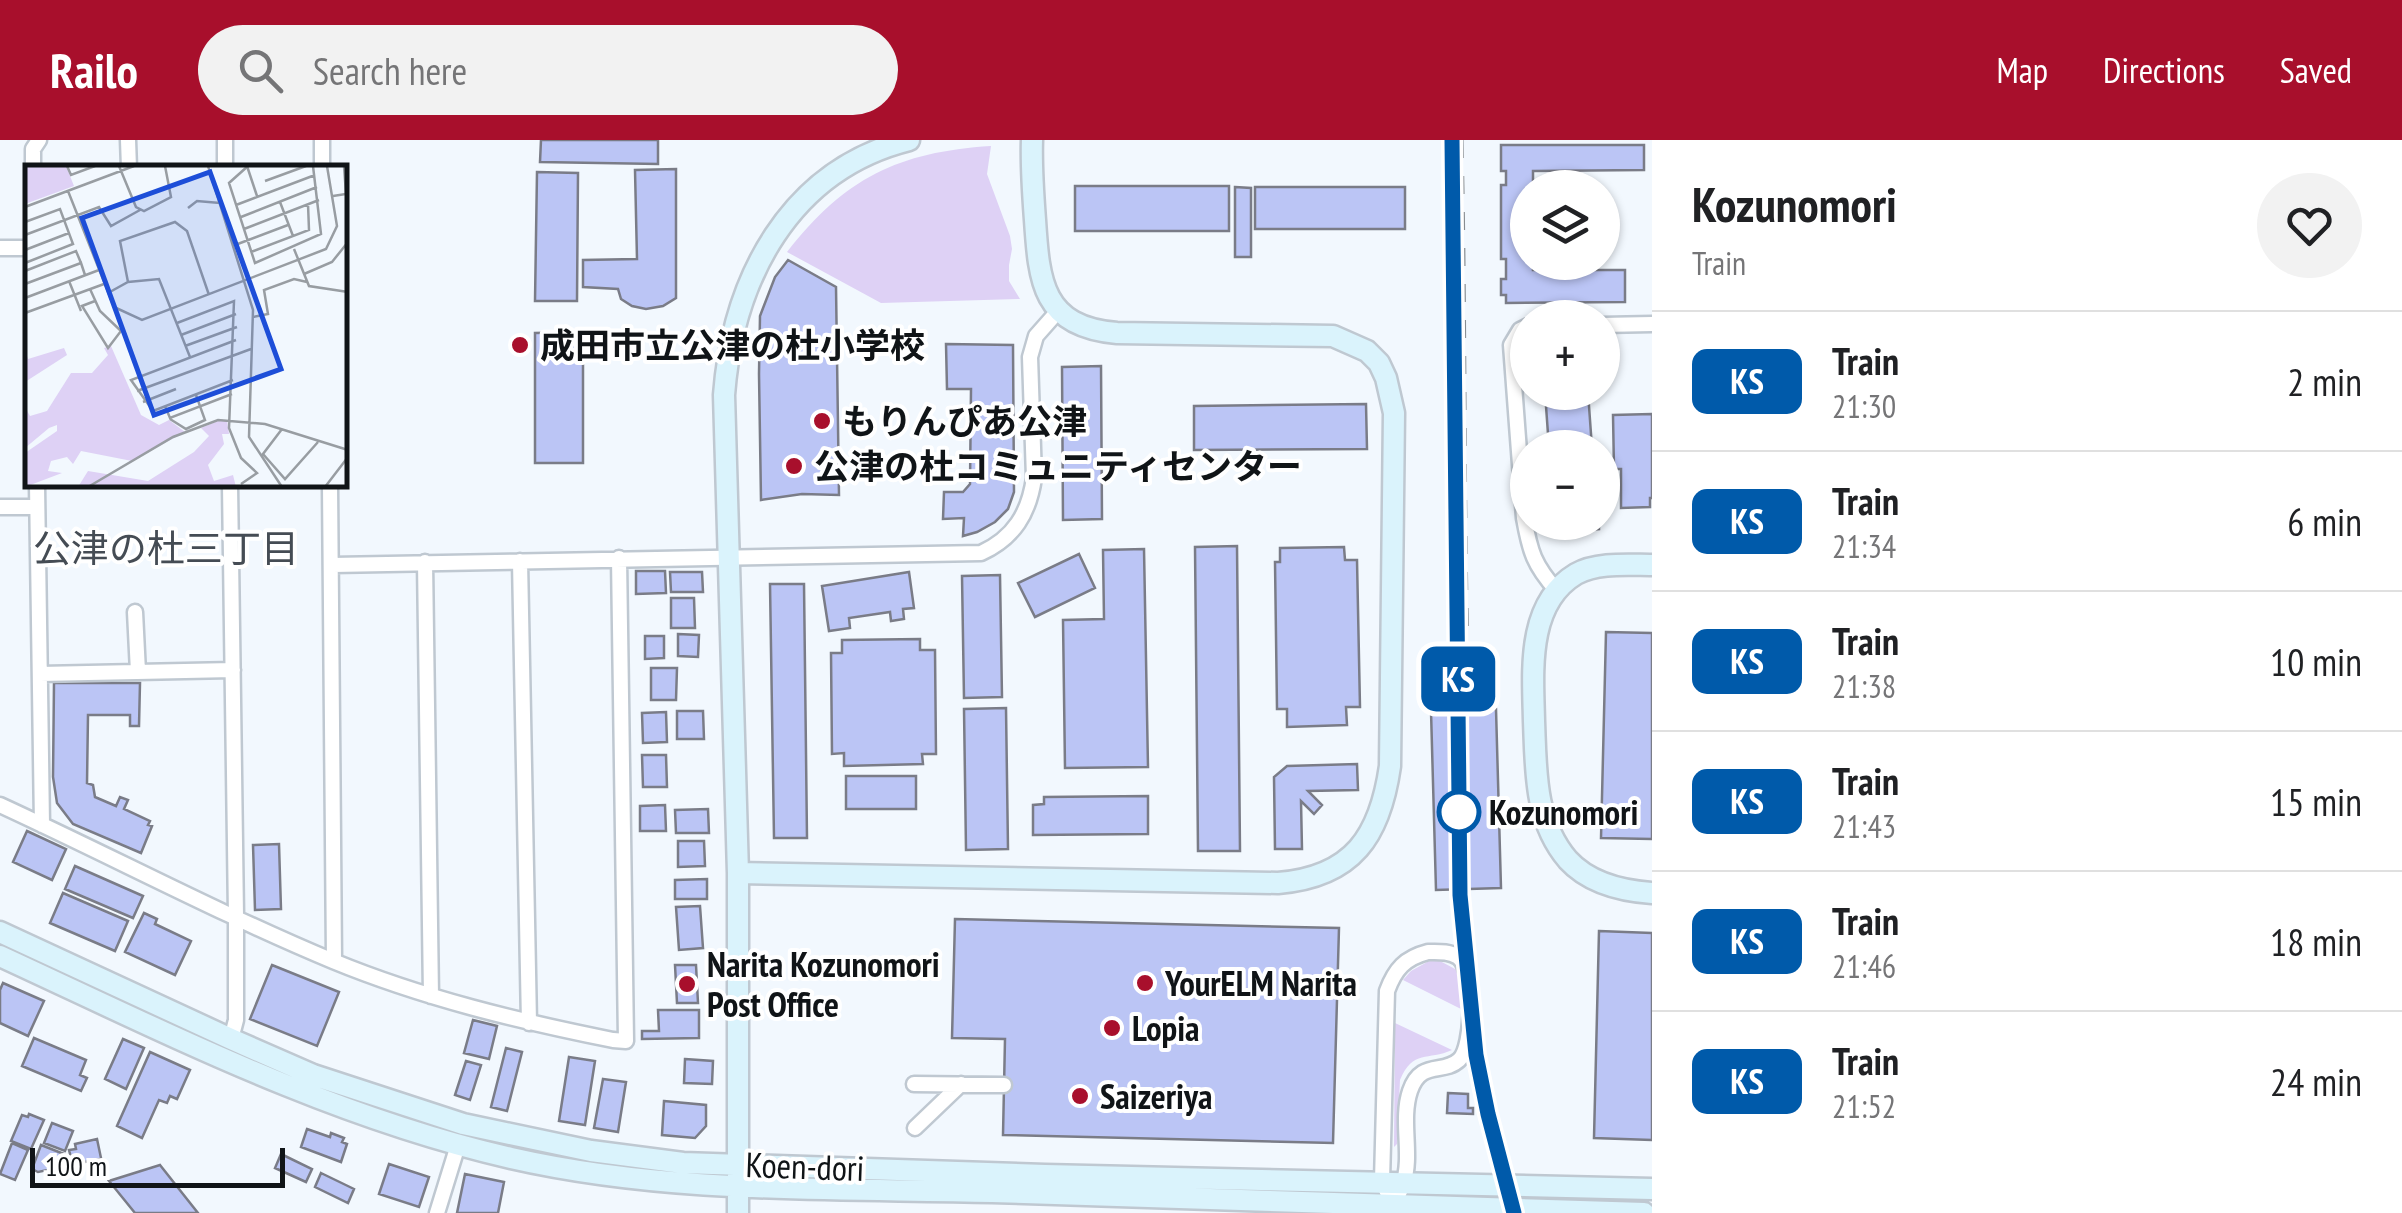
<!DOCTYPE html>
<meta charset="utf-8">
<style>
:root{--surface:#fff;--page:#f2f2f2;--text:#202124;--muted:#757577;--line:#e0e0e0;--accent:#a80f2c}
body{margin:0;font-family:"PT Sans Narrow","Noto Sans JP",sans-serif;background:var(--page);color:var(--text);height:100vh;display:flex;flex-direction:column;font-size:38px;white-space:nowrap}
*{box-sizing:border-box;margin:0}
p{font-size:32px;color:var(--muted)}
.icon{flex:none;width:55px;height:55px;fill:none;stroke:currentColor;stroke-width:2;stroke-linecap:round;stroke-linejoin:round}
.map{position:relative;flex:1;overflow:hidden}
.side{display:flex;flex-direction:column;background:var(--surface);width:750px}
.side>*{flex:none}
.badge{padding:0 20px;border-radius:15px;font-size:35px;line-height:65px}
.controls{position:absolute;left:1510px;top:30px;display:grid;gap:20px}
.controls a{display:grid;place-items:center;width:110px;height:110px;border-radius:50%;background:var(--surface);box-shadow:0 2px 8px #0004;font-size:50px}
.scale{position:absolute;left:30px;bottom:25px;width:255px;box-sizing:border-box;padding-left:10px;border:5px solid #101417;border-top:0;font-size:28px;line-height:35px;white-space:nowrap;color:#101417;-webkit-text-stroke:8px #fff;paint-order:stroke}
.map>.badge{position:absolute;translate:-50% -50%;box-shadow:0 0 0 5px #fff}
.round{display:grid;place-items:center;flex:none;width:105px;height:105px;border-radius:52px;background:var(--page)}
.summary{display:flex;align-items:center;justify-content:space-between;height:170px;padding:0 40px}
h1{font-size:48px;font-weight:700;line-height:75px}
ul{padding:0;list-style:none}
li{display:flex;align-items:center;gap:30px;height:140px;padding:0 40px;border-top:2px solid var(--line)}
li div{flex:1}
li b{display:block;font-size:38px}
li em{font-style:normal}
li .badge{min-width:110px;font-weight:700;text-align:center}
header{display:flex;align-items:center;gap:60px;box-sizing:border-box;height:140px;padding:0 50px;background:var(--accent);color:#fff}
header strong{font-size:48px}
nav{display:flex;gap:55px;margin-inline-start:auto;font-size:35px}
.search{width:700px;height:90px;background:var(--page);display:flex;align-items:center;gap:25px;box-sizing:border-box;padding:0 35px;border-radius:55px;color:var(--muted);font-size:38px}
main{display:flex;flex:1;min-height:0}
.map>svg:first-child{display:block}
.green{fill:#ded1f5}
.building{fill:#bbc5f5;stroke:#7a7c87;stroke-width:2.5}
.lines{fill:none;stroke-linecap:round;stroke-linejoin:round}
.street-casing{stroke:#bfc8d1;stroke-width:19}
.secondary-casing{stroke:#bfc8d1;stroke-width:25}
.street{stroke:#fff;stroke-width:14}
.secondary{stroke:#daf3fc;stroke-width:20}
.rail{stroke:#878c90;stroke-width:5;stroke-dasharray:18 18;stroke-linecap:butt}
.line-casing{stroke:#fff;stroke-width:22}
.line{stroke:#005aaa;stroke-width:15}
.poi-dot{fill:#a80f2c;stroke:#fff;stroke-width:4}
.stop-dot{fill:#fff;stroke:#005aaa;stroke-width:5}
.labels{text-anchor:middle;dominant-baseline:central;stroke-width:8;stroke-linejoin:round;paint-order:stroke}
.poi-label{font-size:35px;font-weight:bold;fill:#101417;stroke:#fff;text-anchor:start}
.stop-label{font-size:35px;font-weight:bold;fill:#101417;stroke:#fff;text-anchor:start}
.street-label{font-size:35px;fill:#101417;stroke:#fff}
.neighbourhood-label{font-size:38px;fill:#454c54;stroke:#fff}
.inset-road{fill:none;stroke:#989da2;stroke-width:2.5}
.view{fill:#1d4ed8;fill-opacity:0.15;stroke:#1d4ed8;stroke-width:5}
.inset-edge{fill:none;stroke:#101417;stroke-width:5}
</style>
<header>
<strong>Railo</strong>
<div class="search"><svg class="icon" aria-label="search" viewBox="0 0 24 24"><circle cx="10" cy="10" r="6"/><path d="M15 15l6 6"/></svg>Search here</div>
<nav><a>Map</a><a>Directions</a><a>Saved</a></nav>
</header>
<main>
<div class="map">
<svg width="1652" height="1073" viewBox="0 0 1652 1073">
<rect width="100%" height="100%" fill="#f2f8fe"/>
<path class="green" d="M991,6L987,34L1010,96L1012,109L1009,125V141L1020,159L881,163L787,112C845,38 898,12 991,6Z
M1429,821H1440L1457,830L1462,847L1461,869L1403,840L1411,831Z
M1395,883L1452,910C1428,921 1413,909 1400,940L1397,1004L1394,1007Z"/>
<path class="building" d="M541,0H658V24L540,22Z
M1501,5H1644V30L1533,31V48H1528V122H1533V130H1625V162L1506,163V155H1501V139H1506V119H1501V45H1506V31H1501Z
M676,29V158L663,166L646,169L632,166L621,159L618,149L583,147V120L637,119L635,30Z
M537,32L578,33L577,161H535Z
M1075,46H1229V91H1075Z
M1235,47L1251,48V117H1235Z
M1255,47H1405V89H1255Z
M788,120L836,147L839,355L802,354L761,360L759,234L760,176L775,137Z
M583,192V323H535V193Z
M946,204L1013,205L1014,352L1008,369L995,382L977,392L963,396L964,378L943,379L944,352H963L970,344L971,249H947Z
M1101,226L1102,379L1063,380L1062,227Z
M1545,252H1588L1592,308H1549Z
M1366,264L1367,309L1194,310V266Z
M1652,274V358H1650V367L1621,368V329H1614L1613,275Z
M1556,382H1599V389L1556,393Z
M1237,406L1240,711H1198L1195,407Z
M1344,407L1345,420H1357L1360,567H1346L1347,585L1287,587V569H1277L1275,422H1280V408Z
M1144,409L1148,627L1065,628L1063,480L1104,479L1103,410Z
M1079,414L1095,448L1035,477L1018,443Z
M636,431H665L666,453L636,454Z
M670,432H702L703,452H671Z
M909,432L914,468L903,469L904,479L891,481L890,472L849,478L850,488L829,491L822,446Z
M1000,435L1002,557L964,558L962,436Z
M770,444H804L807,698H774Z
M671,458H694L695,488H671Z
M1606,492L1652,493V699L1601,698Z
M678,494L699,495L698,517L678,516Z
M645,496H664V518L645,519Z
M920,499V510H935L936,614H922L923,624L844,626V613L832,614L831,513H842V500Z
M651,528H677L676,560H651Z
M54,543H140L139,586H130V575H88L87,643L93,645L95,657L116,666L120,657L128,660L124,669L150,681L148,685L152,686L141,713L73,684L57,663L53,637Z
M1006,568L1008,709L966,710L964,569Z
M1496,569L1501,748L1436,750L1431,571Z
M677,571H703L704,599H677Z
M666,572L667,602L643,603L642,573Z
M642,615H666L667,647H643Z
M1357,624L1358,650L1308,651L1322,665L1314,674L1301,661L1302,709H1275L1274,637L1287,626Z
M846,636H916V669H846Z
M1148,656V694L1033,695V665L1044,664V657Z
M665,665L666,691H640V666Z
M708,669L709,693H676L675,670Z
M27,691L66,709L52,740L13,722Z
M678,701H704L705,726L678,727Z
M279,704L281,769L255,770L253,705Z
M75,726L143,756L133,778L65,749Z
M707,739V759H675V740Z
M63,753L128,781L115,811L50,783Z
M700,766L703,808L679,810L676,767Z
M144,773L157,779L155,784L191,801L175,835L125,812Z
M955,779L1339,788L1333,1003L1003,995L1005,899L952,898Z
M1599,791L1652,793V1000L1594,998Z
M272,825L339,852L317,906L250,879Z
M675,825H696L698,863H677Z
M3,843L44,861L28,896L0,883V850Z
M658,870H699V898L642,899V891H659Z
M473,880L497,886L489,919L464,913Z
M34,898L86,920L80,935L87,938L81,951L22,926Z
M123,899L144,908L126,949L105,939Z
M506,908L522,912L507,971L491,967Z
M150,912L190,930L177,959L170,956L167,963L159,960L142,998L117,986Z
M569,917L595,921L585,985L559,981Z
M685,919L713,921L712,944L684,943Z
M466,921L481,925L470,960L455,955Z
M603,939L626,942L618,992L594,988Z
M1448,953L1468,954V968H1473V974L1447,973Z
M664,961L706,965V986L695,998L662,995Z
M29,974L44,980L31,1009L11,1001L22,975L28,977Z
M52,983L73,991L65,1011L44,1003Z
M307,989L330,997L331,993L344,998L342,1002L347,1004L341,1022L301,1007Z
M97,999L101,1018L73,1025L69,1010L76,1009L75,1004Z
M12,1003L28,1010L15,1040L0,1034Z
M41,1005L64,1014L58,1028L38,1032L32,1029Z
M281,1014L312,1029L306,1042L275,1028Z
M389,1024L429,1037L419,1067L379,1054Z
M160,1025L198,1073H135L109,1041Z
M321,1033L354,1049L348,1063L315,1047Z
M465,1034L504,1042L498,1073H457Z"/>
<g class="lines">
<g class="street-casing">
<path id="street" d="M128,0L129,28
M225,0V28
M322,0V28
M33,28V9L39,0
M0,108H28
M1602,185L1652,184
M1528,186L1520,190L1511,205L1524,378C1530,412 1534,425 1557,451
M37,345L42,685
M230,345L236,776V880L231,899
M330,345L334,821
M0,367H37
M520,421L529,883
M425,422L431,856
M333,425L981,413C1014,398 1029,373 1034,338L1030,217L1036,196L1059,170
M135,472L138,532
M40,534L233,530
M0,665C111,716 220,774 333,821C423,858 518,881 613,900L626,901L619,418
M1428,812C1438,812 1449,811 1458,817C1475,829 1474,907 1459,920C1443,935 1421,919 1410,951C1400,981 1413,1015 1403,1044C1401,1051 1396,1058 1393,1065L1382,1041L1387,851C1395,829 1405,818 1428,812Z
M914,944L1004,945
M915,988L961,944
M437,1073L458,1005"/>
</g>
<g class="secondary-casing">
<path id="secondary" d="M1652,425C1629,425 1597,422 1576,434C1526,464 1533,532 1534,581C1536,630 1534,680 1568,720C1589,743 1623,751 1652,753
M738,733L1278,743C1353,737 1380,696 1390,626L1394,273L1386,238L1379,223L1367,211L1333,196L1117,193C1042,187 1039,141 1035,80C1033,53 1031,27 1032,0
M0,792L231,899L313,935L463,984L591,1011L683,1023L1045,1035L1652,1049
M0,816C167,893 331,977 511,1018C669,1054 831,1048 992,1052C1209,1058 1427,1067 1644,1073
M738,1073V733L724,255C733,139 789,30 909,0"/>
</g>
<use href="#street" class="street"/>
<use href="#secondary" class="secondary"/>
<path class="rail" d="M1461,0C1465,171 1463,342 1467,514"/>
</g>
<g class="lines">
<g class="line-casing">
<path id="line" d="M1452,0L1460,755L1476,915L1488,974L1514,1073"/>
</g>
<use href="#line" class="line"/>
</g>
<g class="poi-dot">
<circle cx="520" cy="205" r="10"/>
<circle cx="822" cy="281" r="10"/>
<circle cx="794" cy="326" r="10"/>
<circle cx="1145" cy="843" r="10"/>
<circle cx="687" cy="844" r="10"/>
<circle cx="1112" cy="888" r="10"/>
<circle cx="1080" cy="956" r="10"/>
</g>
<circle class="stop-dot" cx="1459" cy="672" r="20"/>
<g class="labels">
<g class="poi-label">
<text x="540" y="205">成田市立公津の杜小学校</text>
<text x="842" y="281">もりんぴあ公津</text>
<text x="814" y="326">公津の杜コミュニティセンター</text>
<text x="707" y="824">Narita Kozunomori<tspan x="707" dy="40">Post Office</tspan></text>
<text x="1165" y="843">YourELM Narita</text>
<text x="1132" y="888">Lopia</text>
<text x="1100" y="956">Saizeriya</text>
</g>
<g class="stop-label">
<text x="1489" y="672">Kozunomori</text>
</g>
<g class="street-label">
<text transform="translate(805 1026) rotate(2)">Koen-dori</text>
</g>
<g class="neighbourhood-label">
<text x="166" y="407">公津の杜三丁目</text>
</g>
</g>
<g transform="translate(25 25)">
<rect width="322" height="322" fill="#f2f8fe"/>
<path d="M0,1H41L49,21L0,39ZM86,181L116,250L134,260L144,255L160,267L107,296L56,286L48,299L42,292L26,296L23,306L37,308L0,322V288L32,266V260L24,263L0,283V242L5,251L22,246L46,208H67L83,190L79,183ZM39,183L42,190L0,217V185L3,194ZM193,256H202L204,269H197L199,279L183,300L189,316L208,310L211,322H53L63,306L123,316L169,287L184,271L176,263Z" fill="#ded1f5"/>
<path class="inset-road" d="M42,1L46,10L70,1M94,1L111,42L119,46L146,32L140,1M183,1L228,145L224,272L257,322M222,1L232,31M223,1L204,18L230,98L296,69L288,1M240,16L281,1M43,26L89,142L117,155L301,84L312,61L302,1M308,31L321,29L319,1M255,37L268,71M211,40L290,10M0,42L109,1M163,43L172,36L195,38M216,52L292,22M0,57L35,44L48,79L0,98M219,64L294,35M0,70L74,42L86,61L115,45M210,80L263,60M269,84L284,121L323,127M0,85L44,68M226,87L284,65L283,39M0,106L51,86L56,98M279,109L307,97L323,77M44,116L56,146M103,117L95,76L150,57L162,66L184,130M0,119L56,98L60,110M65,124L75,146L96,166L83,183L57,141L70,136M83,128L103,117L134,114L165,192M0,133L74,105M0,148L79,119M228,152L243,149L239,125L269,114L282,117M152,158L209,136L204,263L216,293L232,308L216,319M156,170L211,149M160,181L212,162M208,215L128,246L106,215L211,175M112,226L226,184M118,237L151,224M140,241L145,253L207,229M145,254L161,264L180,255L171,230M257,264L238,289L260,314L293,277M63,322L148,272L193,255L240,259L323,285M300,322L323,292"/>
<path class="view" d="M185,7L256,204L129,250L57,53Z"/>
<rect width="322" height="322" class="inset-edge"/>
</g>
</svg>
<div class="controls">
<a><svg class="icon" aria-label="layers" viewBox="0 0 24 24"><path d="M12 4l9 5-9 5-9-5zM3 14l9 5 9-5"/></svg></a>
<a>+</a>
<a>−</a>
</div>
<div class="scale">100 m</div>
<b class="badge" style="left:1458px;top:539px;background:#005aaa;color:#fff">KS</b>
</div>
<section class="side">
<div class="summary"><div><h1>Kozunomori</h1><p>Train</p></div><a class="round"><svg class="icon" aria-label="heart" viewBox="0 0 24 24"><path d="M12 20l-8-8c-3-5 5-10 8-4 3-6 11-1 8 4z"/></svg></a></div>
<ul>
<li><span class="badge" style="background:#005aaa;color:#fff">KS</span><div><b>Train</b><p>21:30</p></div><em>2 min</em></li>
<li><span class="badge" style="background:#005aaa;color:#fff">KS</span><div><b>Train</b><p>21:34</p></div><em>6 min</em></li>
<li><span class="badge" style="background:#005aaa;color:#fff">KS</span><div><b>Train</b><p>21:38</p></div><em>10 min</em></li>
<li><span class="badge" style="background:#005aaa;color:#fff">KS</span><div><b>Train</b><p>21:43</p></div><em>15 min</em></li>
<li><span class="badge" style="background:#005aaa;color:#fff">KS</span><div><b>Train</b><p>21:46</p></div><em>18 min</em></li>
<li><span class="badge" style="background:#005aaa;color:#fff">KS</span><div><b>Train</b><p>21:52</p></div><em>24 min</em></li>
</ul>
</section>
</main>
